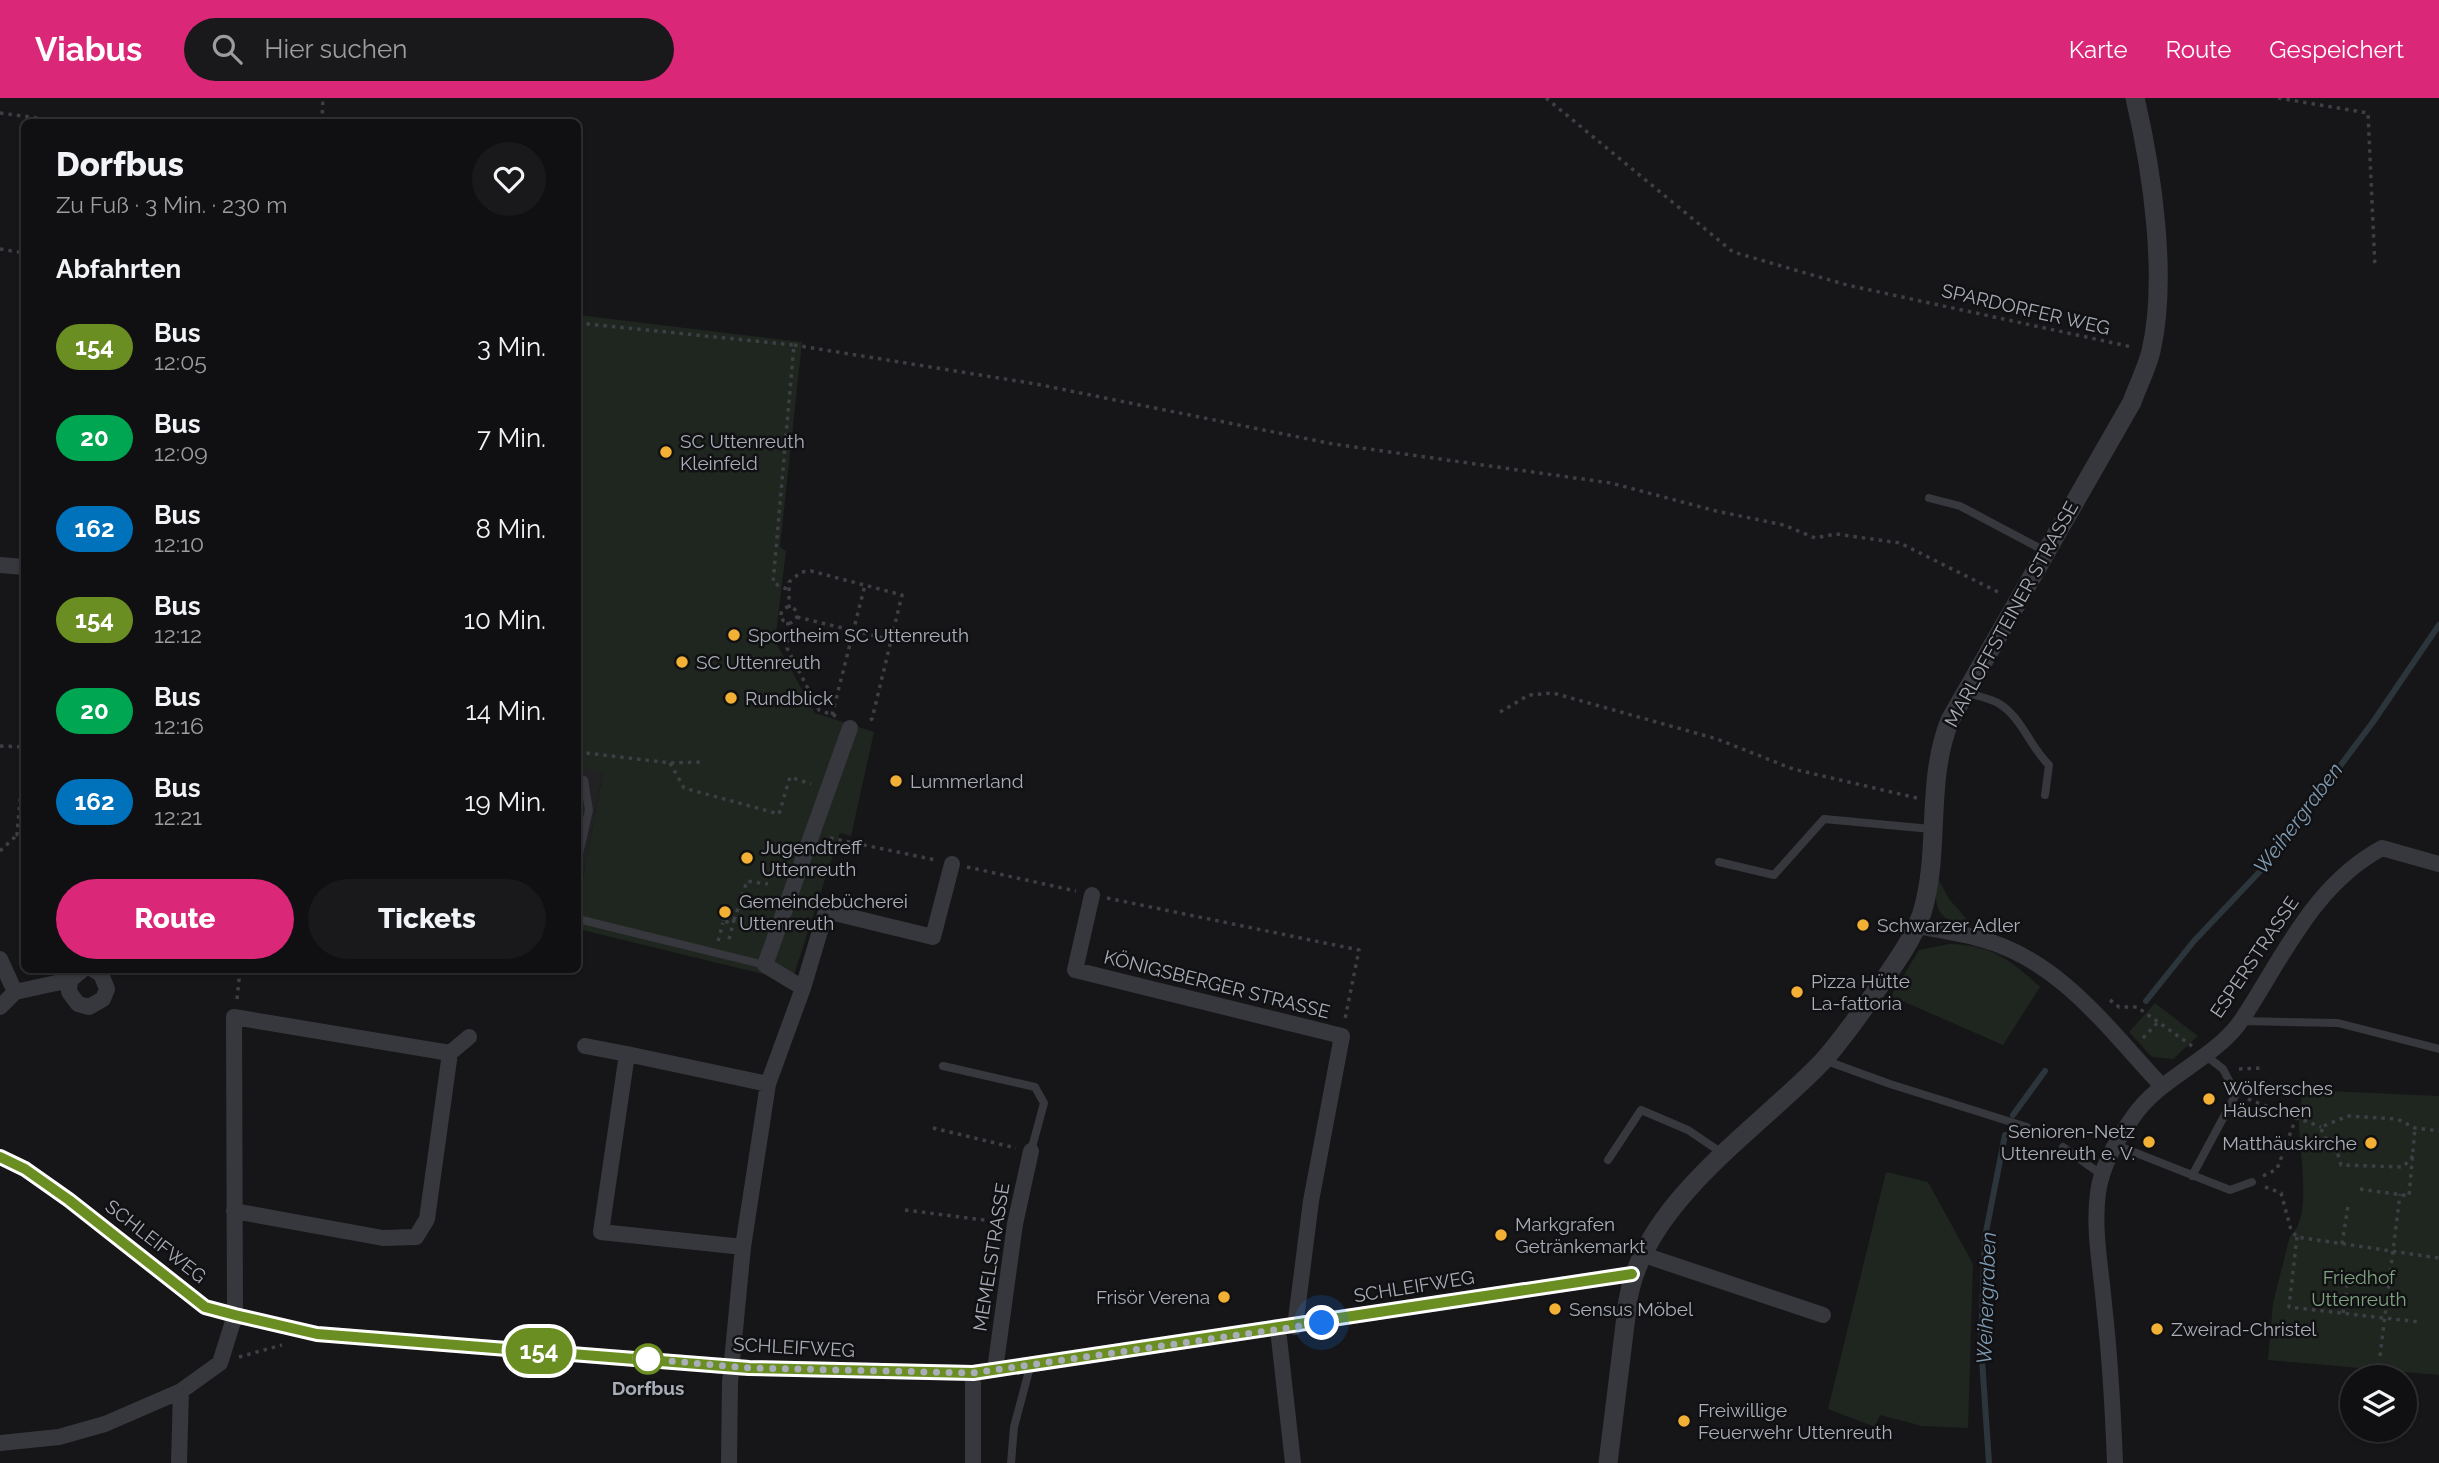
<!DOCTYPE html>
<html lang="de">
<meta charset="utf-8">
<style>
:root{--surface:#101012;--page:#19191b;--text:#f1f3f6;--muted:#9c9d9f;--line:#303032;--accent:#db2777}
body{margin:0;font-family:Raleway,sans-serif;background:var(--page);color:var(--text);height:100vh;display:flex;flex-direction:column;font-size:26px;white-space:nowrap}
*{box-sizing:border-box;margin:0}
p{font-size:23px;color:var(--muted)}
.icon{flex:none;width:38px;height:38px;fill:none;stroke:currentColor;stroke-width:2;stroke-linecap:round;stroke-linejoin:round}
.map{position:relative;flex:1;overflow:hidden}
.drawer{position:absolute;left:21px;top:21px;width:560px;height:854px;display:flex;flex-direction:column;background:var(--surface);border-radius:10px;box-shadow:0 2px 5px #0004,0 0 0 2px var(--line)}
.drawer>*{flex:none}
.badge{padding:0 14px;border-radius:23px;font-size:24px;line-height:46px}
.tools{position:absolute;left:2340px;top:1267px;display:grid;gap:14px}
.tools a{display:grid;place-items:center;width:77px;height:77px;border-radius:50%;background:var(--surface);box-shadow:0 2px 5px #0004,0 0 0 2px var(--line);font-size:35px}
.you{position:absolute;width:35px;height:35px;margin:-18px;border:5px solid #fff;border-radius:50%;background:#1a73e8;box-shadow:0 0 0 10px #1a73e833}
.map>.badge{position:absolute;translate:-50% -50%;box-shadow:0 0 0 4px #fff}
h2{padding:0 35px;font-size:26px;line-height:63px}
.round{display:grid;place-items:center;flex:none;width:74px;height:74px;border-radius:37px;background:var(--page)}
.summary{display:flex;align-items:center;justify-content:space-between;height:119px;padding:0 35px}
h1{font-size:33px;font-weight:800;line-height:52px}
.action{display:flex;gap:14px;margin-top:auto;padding:14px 35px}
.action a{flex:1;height:80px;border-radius:42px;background:var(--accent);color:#fff;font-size:28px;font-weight:800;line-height:80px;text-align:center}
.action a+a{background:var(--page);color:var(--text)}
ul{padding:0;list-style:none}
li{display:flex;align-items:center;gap:21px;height:91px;padding:0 35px}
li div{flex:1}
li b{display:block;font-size:26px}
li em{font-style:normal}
li .badge{min-width:77px;font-weight:700;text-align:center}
header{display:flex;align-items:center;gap:42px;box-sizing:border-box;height:98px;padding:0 35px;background:var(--accent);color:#fff}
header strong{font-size:33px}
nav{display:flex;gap:38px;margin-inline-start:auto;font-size:24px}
.search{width:490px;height:63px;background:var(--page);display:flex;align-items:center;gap:18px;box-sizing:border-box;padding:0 24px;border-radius:38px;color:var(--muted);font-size:26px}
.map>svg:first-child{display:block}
.built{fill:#222225}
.green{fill:#1e261f}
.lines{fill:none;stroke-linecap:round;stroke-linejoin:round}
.stream{stroke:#2c353c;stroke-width:6}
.path{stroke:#3d3f44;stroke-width:3.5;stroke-dasharray:3.5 5;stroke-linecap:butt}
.service{stroke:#37383d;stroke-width:8}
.minor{stroke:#37383d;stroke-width:16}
.tertiary{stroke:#37383d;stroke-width:19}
.line-casing{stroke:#fff;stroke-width:16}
.line{stroke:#6b8e23;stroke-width:10}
.walk{stroke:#a8adb8;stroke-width:7;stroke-dasharray:0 12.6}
.poi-dot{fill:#f2b134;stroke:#111113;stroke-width:2.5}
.stop-dot{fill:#fff;stroke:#6b8e23;stroke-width:3.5}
.labels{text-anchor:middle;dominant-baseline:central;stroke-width:5;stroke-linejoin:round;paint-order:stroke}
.street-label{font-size:19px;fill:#a8adb8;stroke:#111113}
.poi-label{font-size:19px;fill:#a8adb8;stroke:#111113;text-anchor:start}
.park-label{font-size:19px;fill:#7fa381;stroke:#111113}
.stop-label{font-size:19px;font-weight:bold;fill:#a8adb8;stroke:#111113}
.water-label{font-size:21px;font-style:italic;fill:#7f9bb3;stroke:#111113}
</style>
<header>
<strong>Viabus</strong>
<div class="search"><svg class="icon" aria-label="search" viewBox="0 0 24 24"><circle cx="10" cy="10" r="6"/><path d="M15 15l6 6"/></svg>Hier suchen</div>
<nav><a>Karte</a><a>Route</a><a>Gespeichert</a></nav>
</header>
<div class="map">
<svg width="2439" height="1365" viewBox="0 0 2439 1365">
<rect width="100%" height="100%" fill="#161618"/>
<path class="built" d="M578,670L603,674L578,805Z"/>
<path class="green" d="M578,217L802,244L780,449L786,453L775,543L815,615L874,634L851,738L840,735L792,883L578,831V805L603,675L578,670Z
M1937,779L1949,801L1972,827C1938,823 1933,813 1937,779Z
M1949,846C1991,847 2010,861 2040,889L2003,947L1891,898L1919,852Z
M2155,905L2198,938L2173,961L2152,959L2129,934Z
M2328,988V993L2439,998V1277L2268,1262L2273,1205L2290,1138C2314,1118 2298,1051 2299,1022C2299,1011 2302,1000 2303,990Z
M1886,1074L1928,1084L1973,1166L1968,1330L1922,1328L1880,1317L1875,1329L1828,1311Z"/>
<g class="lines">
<path class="stream" d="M2146,903L2194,843L2266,767L2373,624L2439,527
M2013,1017L2045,973
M1989,1365L1981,1247L1985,1139L2005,1037"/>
<path class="path" d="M1546,0L1733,154L1847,187L2132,249
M2278,0L2368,15L2375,170
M0,15L68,24
M322,24L323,0
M0,151L24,155
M578,225L794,247L773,485L789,492
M794,247L1036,286L1333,346L1611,385L1716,413L1784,427L1815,440L1836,436L1900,445L2002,496
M781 517a8 8 0 1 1 16 0a8 8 0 1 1-16 0Z
M789,510V484L801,474L811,473L902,497L872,621L866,624
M797,519L892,542
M788,524L787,550L819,612L836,618
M1500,614L1529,597L1553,595L1717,641L1793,671L1917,700
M832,617L865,487
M0,648L24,649
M578,654L670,665L702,664
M24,658L17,737L24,738
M670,665L684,690L779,716L790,679L811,686
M830,740L936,762
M0,753L17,737
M967,769L1076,793
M1107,800L1359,852L1345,921
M724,819L723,825L734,822L728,845
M734,822L747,783L768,786
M718,843L723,825
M237,901L240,872
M2110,902L2119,909H2137L2192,948
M2143,940L2158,924
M2239,971L2263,970
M2248,1001L2321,1029
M933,1030L1016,1050
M2039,1034L2053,1042
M2324,1040L2334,1041
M2413,1058L2403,1069L2341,1067L2337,1053L2326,1050L2321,1029L2348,1018L2397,1021L2415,1030L2439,1033
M2263,1078L2277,1071L2296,1020
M2265,1089L2281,1095L2291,1132L2297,1139L2439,1160
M2360,1091L2409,1098L2415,1030
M905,1112L1000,1124
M2297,1139L2289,1209L2419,1224
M2342,1146L2348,1108
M2343,1215L2348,1182
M2380,1258L2400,1096
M239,1259L282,1247"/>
<path class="service" d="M1929,400L1960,408L2045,453
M1966,594C1976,598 1989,600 1998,605C2022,619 2029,648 2049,667L2045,697
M578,680L584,682L589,712L578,760
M1719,764L1774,777L1824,721L1931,731
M578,821L765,867
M2241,923L2338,925L2439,951
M1824,962L1890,986L2027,1029
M943,968L1035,989L1044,1005L1031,1053
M2116,1047L2230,1092L2252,1084
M2063,1049L2102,1077
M1608,1062L1641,1012L1688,1032L1722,1055
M2192,1078L2236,996L2223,971L2205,957
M1011,1365L1014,1329L1030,1269"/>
<path class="minor" d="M0,467L24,469
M1092,797L1075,872L1342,938L1311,1103L1295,1229
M1917,828C1938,832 1960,835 1981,841C2060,862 2108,931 2161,987
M0,861L15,894
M82,872L70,882L69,894L78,906L89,909L103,901L107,891L101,876L94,872
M803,890L826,813L933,839L952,766
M0,909L15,894L70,882
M585,948L627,956
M450,955L469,939
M0,1059L25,1071L69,1102L205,1209L235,1217L317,1236L749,1270L973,1275L1632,1176
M743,1149L601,1134L627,956L768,986
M1641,1156L1823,1217
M1278,1231L1293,1365
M995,1272L1015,1126L1031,1053
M0,1345L59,1339L105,1326L181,1293L220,1265L235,1217L234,919L450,955L427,1121L416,1139L383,1140L234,1113
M179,1365L181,1293
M729,1365L730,1284L743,1149L768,986L803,890L765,867L850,630
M973,1365V1275
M2115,1365C2113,1312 2110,1259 2104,1206C2101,1170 2093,1132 2098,1095C2101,1069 2118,1040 2133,1019C2162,977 2215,962 2243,920C2284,857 2314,787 2382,750L2439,766"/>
<path class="tertiary" d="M1608,1365L1628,1202C1644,1104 1757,1032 1822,964C1844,940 1864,910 1883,883C1897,863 1914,839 1922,815C1941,752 1925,684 1950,622L2132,304C2138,287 2147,270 2151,253C2168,180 2152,72 2135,0"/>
</g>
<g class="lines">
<g class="line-casing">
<path id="line" d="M0,1059L25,1071L69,1102L205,1209L235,1217L317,1236L749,1270L973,1275L1632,1176"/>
</g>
<use href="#line" class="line"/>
<path class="walk" d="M648,1261L635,1260L749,1270L973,1275L1322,1225"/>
</g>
<g class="poi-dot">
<circle cx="666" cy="354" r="7"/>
<circle cx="734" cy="537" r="7"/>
<circle cx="682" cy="564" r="7"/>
<circle cx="731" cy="600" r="7"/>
<circle cx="896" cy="683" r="7"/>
<circle cx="747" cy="760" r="7"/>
<circle cx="725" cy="814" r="7"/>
<circle cx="1863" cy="827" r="7"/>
<circle cx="1797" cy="894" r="7"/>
<circle cx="2209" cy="1001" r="7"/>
<circle cx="2149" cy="1044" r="7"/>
<circle cx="2371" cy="1045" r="7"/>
<circle cx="1501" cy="1137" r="7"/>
<circle cx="1224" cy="1199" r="7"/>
<circle cx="1555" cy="1211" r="7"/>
<circle cx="2157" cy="1231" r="7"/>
<circle cx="1684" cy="1323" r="7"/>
</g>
<circle class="stop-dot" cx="648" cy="1261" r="14"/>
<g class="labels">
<g class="street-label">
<text transform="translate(2026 211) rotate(13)">SPARDORFER WEG</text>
<text transform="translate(2011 516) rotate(-61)">MARLOFFSTEINER STRASSE</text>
<text transform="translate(2254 859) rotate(-56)">ESPERSTRASSE</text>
<text transform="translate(1217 886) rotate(14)">KÖNIGSBERGER STRASSE</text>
<text transform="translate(156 1143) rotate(38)">SCHLEIFWEG</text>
<text transform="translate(991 1159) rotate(-81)">MEMELSTRASSE</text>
<text transform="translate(1414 1188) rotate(-9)">SCHLEIFWEG</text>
<text transform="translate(794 1249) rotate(3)">SCHLEIFWEG</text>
</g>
<g class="poi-label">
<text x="680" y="343">SC Uttenreuth<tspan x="680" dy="22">Kleinfeld</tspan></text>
<text x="748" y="537">Sportheim SC Uttenreuth</text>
<text x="696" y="564">SC Uttenreuth</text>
<text x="745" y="600">Rundblick</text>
<text x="910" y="683">Lummerland</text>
<text x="761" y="749">Jugendtreff<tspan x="761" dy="22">Uttenreuth</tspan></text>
<text x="739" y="803">Gemeindebücherei<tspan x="739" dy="22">Uttenreuth</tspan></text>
<text x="1877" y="827">Schwarzer Adler</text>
<text x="1811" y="883">Pizza Hütte<tspan x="1811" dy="22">La-fattoria</tspan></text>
<text x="2223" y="990">Wölfersches<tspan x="2223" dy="22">Häuschen</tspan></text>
<text x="2135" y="1033" text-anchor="end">Senioren-Netz<tspan x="2135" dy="22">Uttenreuth e. V.</tspan></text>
<text x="2357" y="1045" text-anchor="end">Matthäuskirche</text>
<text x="1515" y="1126">Markgrafen<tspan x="1515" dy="22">Getränkemarkt</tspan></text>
<text x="1210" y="1199" text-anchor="end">Frisör Verena</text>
<text x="1569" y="1211">Sensus Möbel</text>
<text x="2171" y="1231">Zweirad-Christel</text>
<text x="1698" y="1312">Freiwillige<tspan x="1698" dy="22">Feuerwehr Uttenreuth</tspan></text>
</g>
<g class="park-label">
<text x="2359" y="1179">Friedhof<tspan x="2359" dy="22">Uttenreuth</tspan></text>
</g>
<g class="stop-label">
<text x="648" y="1290">Dorfbus</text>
</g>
<g class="water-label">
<text transform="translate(2298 720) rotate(-53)">Weihergraben</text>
<text transform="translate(1986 1200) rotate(-88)">Weihergraben</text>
</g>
</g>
</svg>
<div class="tools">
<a><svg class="icon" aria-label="layers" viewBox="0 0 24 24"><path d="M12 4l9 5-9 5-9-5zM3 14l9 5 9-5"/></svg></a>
</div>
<div class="you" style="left:1322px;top:1225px"></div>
<b class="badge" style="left:539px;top:1253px;background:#6b8e23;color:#fff">154</b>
<section class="drawer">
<div class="summary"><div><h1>Dorfbus</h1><p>Zu Fuß · 3 Min. · 230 m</p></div><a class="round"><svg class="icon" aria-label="heart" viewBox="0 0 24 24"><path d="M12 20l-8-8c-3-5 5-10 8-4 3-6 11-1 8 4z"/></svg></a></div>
<h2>Abfahrten</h2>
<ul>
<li><span class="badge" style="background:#6b8e23;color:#fff">154</span><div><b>Bus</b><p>12:05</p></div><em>3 Min.</em></li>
<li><span class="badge" style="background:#00a651;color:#fff">20</span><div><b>Bus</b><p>12:09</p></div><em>7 Min.</em></li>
<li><span class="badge" style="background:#0072bc;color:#fff">162</span><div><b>Bus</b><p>12:10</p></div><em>8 Min.</em></li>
<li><span class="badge" style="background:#6b8e23;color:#fff">154</span><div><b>Bus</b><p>12:12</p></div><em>10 Min.</em></li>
<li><span class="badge" style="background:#00a651;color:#fff">20</span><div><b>Bus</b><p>12:16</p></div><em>14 Min.</em></li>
<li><span class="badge" style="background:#0072bc;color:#fff">162</span><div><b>Bus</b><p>12:21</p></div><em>19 Min.</em></li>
</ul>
<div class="action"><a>Route</a><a>Tickets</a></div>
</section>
</div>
